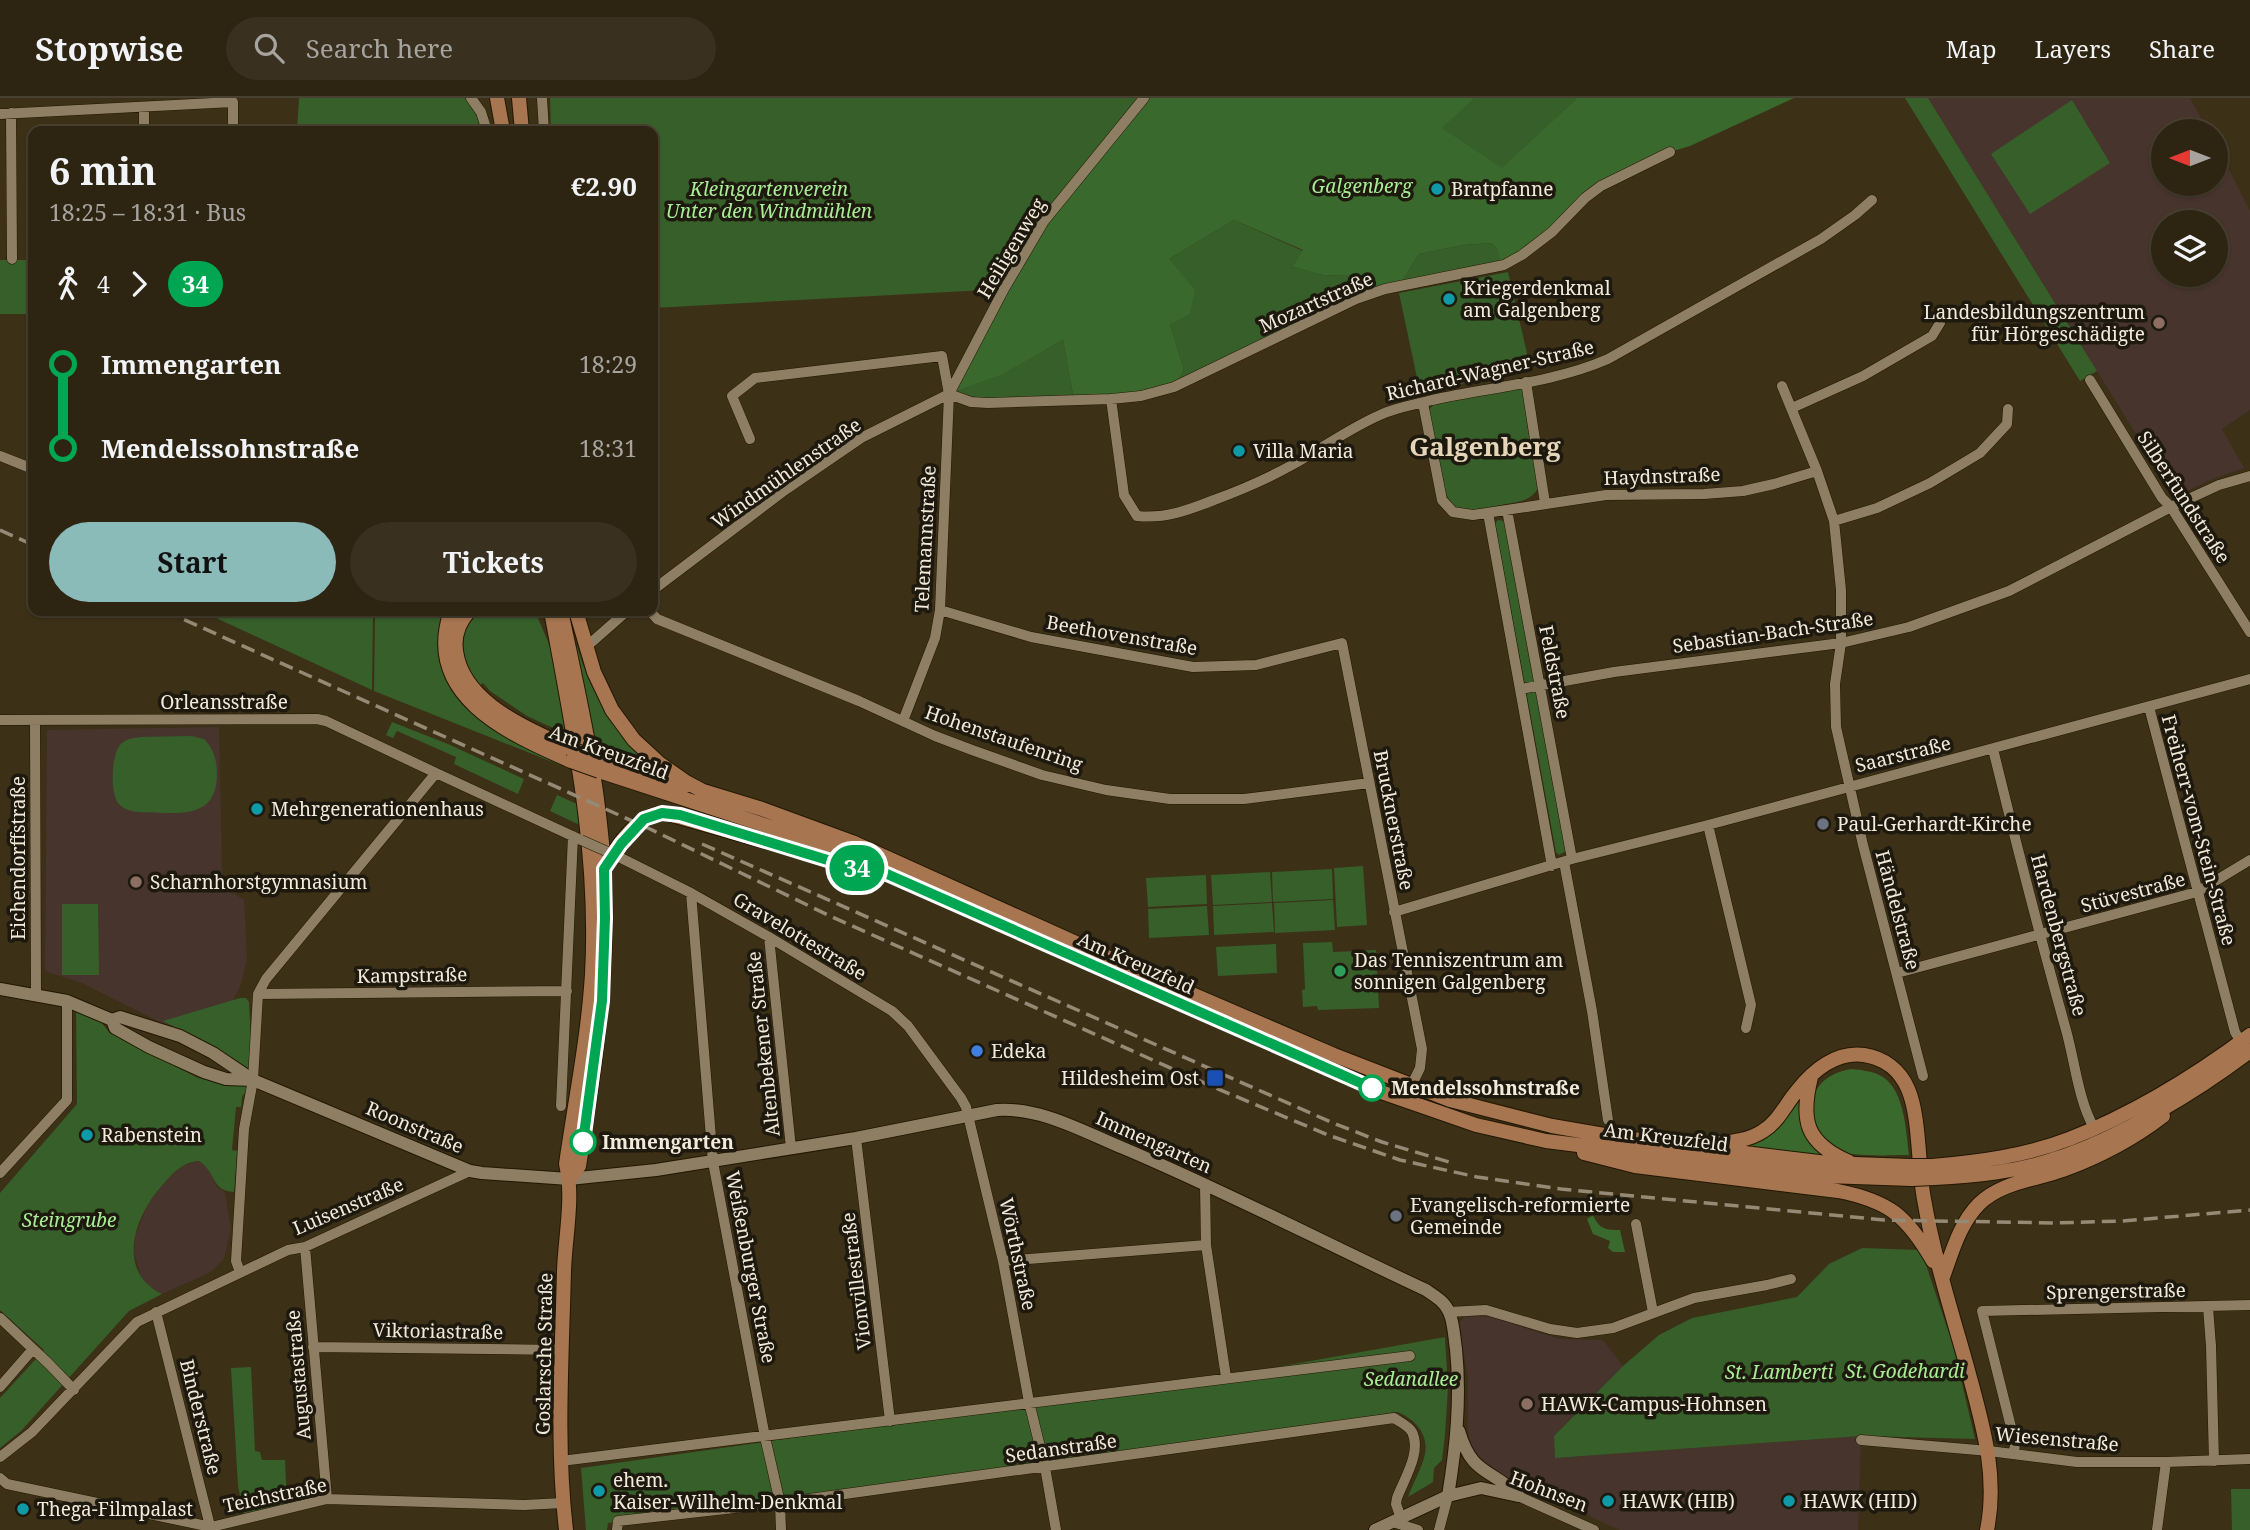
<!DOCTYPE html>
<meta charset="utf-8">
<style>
:root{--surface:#2d2411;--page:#39301f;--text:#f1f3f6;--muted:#a7a49f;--line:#484131;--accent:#8bbbb9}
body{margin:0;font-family:"Noto Serif",serif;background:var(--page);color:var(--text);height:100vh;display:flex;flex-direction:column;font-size:26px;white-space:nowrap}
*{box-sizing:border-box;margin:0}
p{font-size:23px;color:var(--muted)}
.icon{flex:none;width:38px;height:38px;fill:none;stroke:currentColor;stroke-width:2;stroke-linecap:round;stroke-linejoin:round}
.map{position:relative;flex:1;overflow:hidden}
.details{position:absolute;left:28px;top:28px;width:630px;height:490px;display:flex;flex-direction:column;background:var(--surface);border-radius:14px;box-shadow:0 2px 5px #0004,0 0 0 2px var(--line)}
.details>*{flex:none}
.badge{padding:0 14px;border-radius:23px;font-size:24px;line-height:46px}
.needle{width:46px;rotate:270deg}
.tools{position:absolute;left:2151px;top:21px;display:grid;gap:14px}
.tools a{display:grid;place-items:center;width:77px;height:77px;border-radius:50%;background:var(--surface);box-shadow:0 2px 5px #0004,0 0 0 2px var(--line);font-size:35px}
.map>.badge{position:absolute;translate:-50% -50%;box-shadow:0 0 0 4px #fff}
.legs{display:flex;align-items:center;gap:10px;height:77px;padding:0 21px;font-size:23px}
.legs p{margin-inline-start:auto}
.summary{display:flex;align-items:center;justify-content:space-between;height:119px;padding:0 21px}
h1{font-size:38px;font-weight:700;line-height:52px}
.cta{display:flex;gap:14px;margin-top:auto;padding:14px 21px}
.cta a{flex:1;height:80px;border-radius:42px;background:var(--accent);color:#111;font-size:28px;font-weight:700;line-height:80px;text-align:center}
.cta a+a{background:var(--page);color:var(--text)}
ul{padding:0 21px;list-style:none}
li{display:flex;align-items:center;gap:24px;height:84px;font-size:26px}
li i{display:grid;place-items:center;width:10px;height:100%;margin:0 9px;background:currentColor}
li i::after{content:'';width:18px;height:18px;margin:-9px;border:5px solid;border-radius:50%;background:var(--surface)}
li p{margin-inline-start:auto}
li:first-child i{background:linear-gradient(#0000 50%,currentColor 0)}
li:last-child i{background:linear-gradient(currentColor 50%,#0000 0)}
header{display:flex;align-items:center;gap:42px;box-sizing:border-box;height:98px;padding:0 35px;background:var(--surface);border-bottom:2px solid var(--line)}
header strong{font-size:33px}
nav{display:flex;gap:38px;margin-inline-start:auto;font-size:24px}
.search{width:490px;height:63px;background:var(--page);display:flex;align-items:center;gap:18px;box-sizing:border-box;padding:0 24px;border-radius:38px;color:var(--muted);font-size:26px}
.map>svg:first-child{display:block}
.education{fill:#47342d;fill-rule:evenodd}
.green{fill:#365f2a}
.forest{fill:#39692c;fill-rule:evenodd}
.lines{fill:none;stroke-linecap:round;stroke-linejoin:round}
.minor-casing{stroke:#231701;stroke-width:11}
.tertiary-casing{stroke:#231701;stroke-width:14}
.secondary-casing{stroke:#231701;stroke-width:16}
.minor{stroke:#8e7f64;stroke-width:10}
.tertiary{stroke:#8e7f64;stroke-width:12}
.secondary{stroke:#a77651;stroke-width:14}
.rail{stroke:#948a76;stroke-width:3.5;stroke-dasharray:14 7;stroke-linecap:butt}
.minor-bridge-casing{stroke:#231701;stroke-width:11;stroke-linecap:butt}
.secondary-bridge-casing{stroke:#231701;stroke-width:16;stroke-linecap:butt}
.minor-bridge{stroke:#8e7f64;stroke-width:10}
.secondary-bridge{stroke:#a77651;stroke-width:14}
.line-1-casing{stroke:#fff;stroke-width:16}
.line-1{stroke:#00a651;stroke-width:10}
.culture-dot{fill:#0f9aa8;stroke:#1e190e;stroke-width:2.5}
.education-dot{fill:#8d6e63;stroke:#1e190e;stroke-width:2.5}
.worship-dot{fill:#6b7280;stroke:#1e190e;stroke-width:2.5}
.leisure-dot{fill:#2e9e5b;stroke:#1e190e;stroke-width:2.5}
.shop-dot{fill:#3f7fe0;stroke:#1e190e;stroke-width:2.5}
.transit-dot{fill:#1a4fb4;stroke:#1e190e;stroke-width:2.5}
.stop-1-dot{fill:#fff;stroke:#00a651;stroke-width:3.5}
.labels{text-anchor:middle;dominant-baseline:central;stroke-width:7;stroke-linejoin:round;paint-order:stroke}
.park-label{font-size:19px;font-style:italic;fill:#a8ed95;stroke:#1e190e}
.poi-label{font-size:19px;fill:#f2eadb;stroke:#1e190e;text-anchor:start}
.street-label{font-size:19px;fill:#f2eadb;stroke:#1e190e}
.stop-label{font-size:19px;font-weight:bold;fill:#f2eadb;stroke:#1e190e;text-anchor:start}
.district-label{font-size:26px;font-weight:bold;fill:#e6d6b9;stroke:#1e190e}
</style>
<header>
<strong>Stopwise</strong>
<div class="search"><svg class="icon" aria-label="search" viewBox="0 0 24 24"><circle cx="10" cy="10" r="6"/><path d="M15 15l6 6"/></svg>Search here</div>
<nav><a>Map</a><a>Layers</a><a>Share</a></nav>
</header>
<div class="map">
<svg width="2250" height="1432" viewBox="0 0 2250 1432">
<rect width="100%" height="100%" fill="#3c3017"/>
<path class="education" d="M1928,0H2190L2208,33H2163V86H2216V46L2250,113V312L2222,331L2244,370L2210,382L2175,399ZM2163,124H2216V177H2163Z
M219,629L222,777L230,793L244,802L247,861L241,886L211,950L82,885L45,873L47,632Z
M199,1063L208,1069L217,1089L225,1094L231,1131L224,1161L211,1174L162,1196L151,1191L141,1179L134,1154L135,1139L147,1108L165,1083L184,1067Z
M1465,1218L1491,1219L1559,1241L1603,1242L1623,1268L1554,1338L1555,1360L1861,1338L1858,1432H1620L1494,1375L1484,1368L1471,1349L1468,1334V1279L1458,1226Z"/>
<path class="green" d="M299,0H465L477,18L481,33H297Z
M550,0H1144L1004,191L653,210V33H551Z
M1475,0H1577L1502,71L1441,30Z
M1905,0H1928L2097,273L2080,283Z
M2072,2L2110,65L2030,116L1991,56Z
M1234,122L1303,153L1292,169L1323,177L1351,178L1385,191L1174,289L1184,272L1170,226L1169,161Z
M1491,145L1498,152L1501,162L1402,182L1419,156L1463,147Z
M0,162H33V216H0Z
M1508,174L1531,272L1420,294L1399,195Z
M1063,242L1074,302L988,305L949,296L1004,275Z
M1516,288L1522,291L1525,297L1540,386C1534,402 1520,404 1505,406C1493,409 1479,414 1467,413C1437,411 1433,342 1429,319L1430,311L1434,305Z
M1498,422L1504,423L1566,753L1559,757L1556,754L1495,425Z
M201,513H373L372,592Z
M375,513H447C443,525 439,537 439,549C438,615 527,649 575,673L374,593Z
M477,513H535L554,558L566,636L527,618L490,593L483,585L477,589L461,558L464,530Z
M577,548C590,594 612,629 646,662L642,667L597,650L575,549Z
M392,624L448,646L524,681L518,696L454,666L456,659L397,633L393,640L386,637Z
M141,639L191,638L204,641C214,651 217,663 217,676C217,725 173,714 138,714C130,713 123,711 118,705C110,694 111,656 121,646C126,641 133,640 141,639Z
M557,697L577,706L580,727L550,713Z
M1363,768L1367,827L1337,829L1334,770Z
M1332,771L1333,801L1273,804L1272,774Z
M1270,774L1272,804L1213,807L1211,777Z
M1206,777L1207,806L1148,809L1146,780Z
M1333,802L1335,832L1275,835L1274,805Z
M1272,805L1274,834L1214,837L1213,808Z
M62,806H98L99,877H62Z
M1207,808L1209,837L1149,840L1148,811Z
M1332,844L1333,854L1376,852L1379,910L1318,912L1317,908L1303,909L1302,892L1305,891L1303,845Z
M1276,846L1277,875L1218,878L1216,849Z
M240,900H246L249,904L253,982L242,999L241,1009H236L232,1052L237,1053L234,1094C211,1093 217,1075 199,1063C182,1064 171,1077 160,1090C134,1120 116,1174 162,1196L129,1213L21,1333L0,1350V1300L44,1252L0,1212V1095L77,1006L76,914L101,924L109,934L198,980L234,988L252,982L217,951L163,923Z
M1862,1150L1921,1152L1953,1247L1975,1341L1861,1338L1555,1360L1554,1338L1623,1268L1659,1237L1692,1220L1797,1199L1829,1166Z
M1445,1239L1448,1290L1445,1337L1442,1362L1434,1370L1433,1384L1408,1399C1413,1385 1422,1370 1425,1356C1429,1336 1414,1320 1397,1314L780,1405L608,1425L607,1432H586L581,1370L1216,1280Z
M251,1269L255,1353L260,1354L262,1362H285L287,1407L244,1417L238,1388L231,1270Z
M2231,1391H2250V1432H2232Z"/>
<path class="forest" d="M1144,0H1475L1442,30L1502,70L1577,0H1794L1690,48L1670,54L1601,88L1504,167L1385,191L1351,178L1323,177L1292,169L1303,152L1234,122L1169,161L1195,192L1190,216L1170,226L1184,272L1174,289L1074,302L1063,242L1003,276L949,296L1044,123ZM1491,145L1498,152L1500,162L1403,181L1419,156L1463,147Z
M1851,971C1862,972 1873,973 1883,979C1905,994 1906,1034 1909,1057C1893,1057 1857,1059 1844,1054C1800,1037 1799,979 1851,971Z
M1803,996L1815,1050L1822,1057L1748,1048C1779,1033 1785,1025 1803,996Z
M1593,1117C1599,1131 1606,1132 1620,1132L1625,1154H1613L1608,1150L1610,1143L1593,1136L1587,1121Z"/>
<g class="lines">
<g class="minor-casing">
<path id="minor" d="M471,0L481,14L487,33
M542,0L544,33
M11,15L12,161
M0,16L233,4V33
M144,33V9
M2090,282L2162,400L2171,409L2250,534
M1526,284L1545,405
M1782,288L1817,373L1834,423L1841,492V545L1835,586L1836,629L1863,747L1923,978
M949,296L971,304L988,305L1111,301L1141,298L1174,289L1356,201L1385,191L1504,167L1522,157L1552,134L1585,100L1601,88L1670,54
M1111,301L1124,397L1137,418C1165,421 1189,412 1214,402C1241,392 1267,381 1292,367C1321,351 1350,330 1380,317C1397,309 1414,307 1432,302C1490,289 1553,285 1608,261L1821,141L1855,117L1872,102
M1423,305L1442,402L1453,414L1473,417L1606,397L1704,396L1743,393L1774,386L1817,373
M1792,310L1863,278L1932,238L1940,225
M0,358L33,371
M1507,412L1572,761
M1488,415L1552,768
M1834,423L1877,410L1930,385L1980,355L2007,326L2008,311
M653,492L785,392L861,340L949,296L942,258L755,280L732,298L750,341
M940,512L1031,539L1193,569L1256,567L1342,545L1422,951L1420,970L1404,1003
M650,513L657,521L859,603L935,638L972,652L1042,677L1106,692L1170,701H1244L1369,685
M585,550L627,513
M1521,591L1614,574L1841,545L1909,529L2009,493L2171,409L2219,387L2250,378
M2149,609L2235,934L2241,944
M0,622L317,621L326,623L436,675
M35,622L36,897
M903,623L935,540L940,512L949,296L1004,191L1044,123L1144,0
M1993,651C2016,745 2040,839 2066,932C2075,964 2078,1001 2094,1030
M1708,727L1751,907L1746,930
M617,758L691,795L769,839L892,913L908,928L961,1000L966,1009L1003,1163L1029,1304L1045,1369L1056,1432
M1564,764L1592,913L1608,1022
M691,795L713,1064L765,1339L780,1405L781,1432
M1394,814L1572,761L1708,727L2250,581
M769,839L791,1050
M1897,875L2197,794L2250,762
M258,896L567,893
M561,1008L573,738
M856,1040L890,1323
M0,1075L67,1002V903
M1205,1087L1206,1147L1226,1279
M1636,1126L1653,1214
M305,1149L327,1401
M1003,1163L1206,1147
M240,1174L236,1163L244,1031L253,982L258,896L266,881L436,675L581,742
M2208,1209L2211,1248L2214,1363
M156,1214L211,1432
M1449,1214L1486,1212L1550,1231L1577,1235L1613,1230L1694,1200L1767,1187L1791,1181
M0,1220L49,1266L74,1292
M313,1249L562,1252
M0,1289L33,1251
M1861,1342L1989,1353L2077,1364H2166L2250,1361
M2014,1356L2015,1345L1982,1213L2250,1207
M0,1359L32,1334L137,1224L288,1152L305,1149L470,1073
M561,1363L1410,1258
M0,1380L7,1386L211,1429L327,1401L524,1407L563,1405
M1518,1398L1594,1432
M1393,1424L1418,1432
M617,1432L618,1423L780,1405L1394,1320C1400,1324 1409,1328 1412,1334C1422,1354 1404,1381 1397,1400L1396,1406L1401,1420
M1439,1432L1448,1398
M2157,1432L2166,1364"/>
</g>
<g class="tertiary-casing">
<path id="tertiary" d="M0,891L67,903L112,922L120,919L180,938L213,955L253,982L470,1073L482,1075L569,1081L656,1072L856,1040L997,1012C1041,1009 1084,1034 1123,1050C1225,1093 1325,1145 1426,1192C1435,1198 1445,1204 1449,1214C1454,1225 1454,1239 1456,1251C1461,1301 1456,1349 1448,1398
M112,922L115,930L149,949L204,974L226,981L253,982
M1459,1333C1472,1378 1491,1370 1518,1397
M1375,1432L1448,1398L1481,1390L1518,1398"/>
</g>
<g class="secondary-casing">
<path id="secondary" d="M497,0L503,33
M519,0L522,33
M451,513C422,597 507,635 571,663
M469,513C459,524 454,538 456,553C463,606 528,630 569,650
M551,513C573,633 599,753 592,876C588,940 575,1003 566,1066C574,1100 565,1139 564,1173C562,1259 556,1347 566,1432
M561,513C579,598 599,684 604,771C610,871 595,970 579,1068L569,1081
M576,513L594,574L612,612L634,642L659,665L686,684L703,693L762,711L852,744L1138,873L1334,957L1450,1002L1552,1028L1616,1039L1827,1065L1910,1068
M597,661L651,680L685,688
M599,673L807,741L857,762L1381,994L1476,1027L1546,1043L1826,1078L1912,1081
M606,767C619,745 638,716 665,715L859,770
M1811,979C1800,1023 1806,1045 1849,1064
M1713,1046C1730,1044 1748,1043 1763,1033C1779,1023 1785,1007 1797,993C1813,972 1837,953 1864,957C1884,960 1900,972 1908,991C1920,1018 1918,1070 1924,1101C1934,1160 1953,1218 1969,1276C1983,1328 1998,1378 1987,1432
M1584,1055L1635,1068L1838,1093C1889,1103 1907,1118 1933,1163
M1932,1068C1978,1064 2025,1058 2069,1041C2133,1016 2195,978 2250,937
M1934,1080C1975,1078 2016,1074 2055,1061C2120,1040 2196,994 2250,953
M1943,1179C1952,1154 1960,1125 1979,1106C2001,1084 2035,1082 2063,1072C2099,1059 2133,1041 2163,1018"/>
</g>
<use href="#minor" class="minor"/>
<use href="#tertiary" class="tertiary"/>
<use href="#secondary" class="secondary"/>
<path class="rail" d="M0,432L33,447
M165,513L650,731L830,818L1211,988L1328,1037L1400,1062L1477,1079L1561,1091L1884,1122L2054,1125L2122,1123L2250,1112
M702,746L1333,1025L1382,1044L1449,1064"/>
<g class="minor-bridge-casing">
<path id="minor-bridge" d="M581,742L617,758"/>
</g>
<g class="secondary-bridge-casing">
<path id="secondary-bridge" d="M569,650L597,661
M571,663L599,673
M1910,1068H1932
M1912,1081L1934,1080"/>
</g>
<use href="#minor-bridge" class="minor-bridge"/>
<use href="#secondary-bridge" class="secondary-bridge"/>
</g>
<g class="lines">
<g class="line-1-casing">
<path id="line-1" d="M583,1044L602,903L605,820L604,771L621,746L644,721L662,715L680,717L844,767L887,776L1372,990"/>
</g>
<use href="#line-1" class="line-1"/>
</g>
<g class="culture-dot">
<circle cx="1437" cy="91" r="7"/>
<circle cx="1449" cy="201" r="7"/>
<circle cx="1239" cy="353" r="7"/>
<circle cx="257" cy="711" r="7"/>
<circle cx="87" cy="1037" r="7"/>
<circle cx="599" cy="1393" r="7"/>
<circle cx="1608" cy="1403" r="7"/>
<circle cx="1789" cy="1403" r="7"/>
<circle cx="23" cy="1411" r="7"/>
</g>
<g class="education-dot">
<circle cx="2159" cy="225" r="7"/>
<circle cx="136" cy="784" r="7"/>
<circle cx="1527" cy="1306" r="7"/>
</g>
<g class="worship-dot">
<circle cx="1823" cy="726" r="7"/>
<circle cx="1396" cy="1118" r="7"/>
</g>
<circle class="leisure-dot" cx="1340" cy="873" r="7"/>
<circle class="shop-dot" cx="977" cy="953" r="7"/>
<rect class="transit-dot" x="1206" y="971" width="18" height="18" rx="3.5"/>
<g class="stop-1-dot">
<circle cx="1372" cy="990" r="12"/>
<circle cx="583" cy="1044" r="12"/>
</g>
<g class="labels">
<g class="park-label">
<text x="1362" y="88">Galgenberg</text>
<text x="769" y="91">Kleingartenverein<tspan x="769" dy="22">Unter den Windmühlen</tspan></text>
<text x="69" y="1122">Steingrube</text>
<text x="1905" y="1273">St. Godehardi</text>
<text x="1779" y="1274">St. Lamberti</text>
<text x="1411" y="1281">Sedanallee</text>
</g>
<g class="poi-label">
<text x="1451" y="91">Bratpfanne</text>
<text x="1463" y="190">Kriegerdenkmal<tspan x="1463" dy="22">am Galgenberg</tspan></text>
<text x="2145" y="214" text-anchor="end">Landesbildungszentrum<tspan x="2145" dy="22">für Hörgeschädigte</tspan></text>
<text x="1253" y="353">Villa Maria</text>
<text x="271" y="711">Mehrgenerationenhaus</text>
<text x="1837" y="726">Paul-Gerhardt-Kirche</text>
<text x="150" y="784">Scharnhorstgymnasium</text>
<text x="1354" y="862">Das Tenniszentrum am<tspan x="1354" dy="22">sonnigen Galgenberg</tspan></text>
<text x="991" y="953">Edeka</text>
<text x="1199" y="980" text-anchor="end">Hildesheim Ost</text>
<text x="101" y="1037">Rabenstein</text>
<text x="1410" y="1107">Evangelisch-reformierte<tspan x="1410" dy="22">Gemeinde</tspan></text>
<text x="1541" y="1306">HAWK-Campus-Hohnsen</text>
<text x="613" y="1382">ehem.<tspan x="613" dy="22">Kaiser-Wilhelm-Denkmal</tspan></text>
<text x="1622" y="1403">HAWK (HIB)</text>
<text x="1803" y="1403">HAWK (HID)</text>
<text x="37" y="1411">Thega-Filmpalast</text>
</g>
<g class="street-label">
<text transform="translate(1011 150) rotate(-59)">Heiligenweg</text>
<text transform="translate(1316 204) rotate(-24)">Mozartstraße</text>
<text transform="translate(1490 272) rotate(-13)">Richard-Wagner-Straße</text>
<text transform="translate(786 375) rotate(-35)">Windmühlenstraße</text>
<text transform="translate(1662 378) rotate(-2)">Haydnstraße</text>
<text transform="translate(2184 399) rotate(57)">Silberfundstraße</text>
<text transform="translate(925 441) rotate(-87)">Telemannstraße</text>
<text transform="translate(1773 534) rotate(-8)">Sebastian-Bach-Straße</text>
<text transform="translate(1122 537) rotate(10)">Beethovenstraße</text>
<text transform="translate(1555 574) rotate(79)">Feldstraße</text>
<text x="224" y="604">Orleansstraße</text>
<text transform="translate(1004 640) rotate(19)">Hohenstaufenring</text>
<text transform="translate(609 654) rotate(20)">Am Kreuzfeld</text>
<text transform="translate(1903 656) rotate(-14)">Saarstraße</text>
<text transform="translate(1394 722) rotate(79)">Brucknerstraße</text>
<text transform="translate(2199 732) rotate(75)">Freiherr-vom-Stein-Straße</text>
<text transform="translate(18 760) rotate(-90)">Eichendorffstraße</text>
<text transform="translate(2133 794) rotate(-15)">Stüvestraße</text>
<text transform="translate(1898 812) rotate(75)">Händelstraße</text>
<text transform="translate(2059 837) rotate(75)">Hardenbergstraße</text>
<text transform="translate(800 838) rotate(31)">Gravelottestraße</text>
<text transform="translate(1136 865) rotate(24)">Am Kreuzfeld</text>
<text transform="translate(412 877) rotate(-1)">Kampstraße</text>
<text transform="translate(763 946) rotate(-96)">Altenbekener Straße</text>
<text transform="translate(415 1029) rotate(23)">Roonstraße</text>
<text transform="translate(1666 1039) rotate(7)">Am Kreuzfeld</text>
<text transform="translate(1154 1044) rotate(24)">Immengarten</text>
<text transform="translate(348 1108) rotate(-23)">Luisenstraße</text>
<text transform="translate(1018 1156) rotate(78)">Wörthstraße</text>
<text transform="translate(751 1169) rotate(79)">Weißenburger Straße</text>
<text transform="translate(856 1183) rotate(-97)">Vionvillestraße</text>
<text transform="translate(2116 1193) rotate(-1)">Sprengerstraße</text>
<text transform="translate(438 1233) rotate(1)">Viktoriastraße</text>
<text transform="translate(544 1256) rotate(-89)">Goslarsche Straße</text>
<text transform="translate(298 1277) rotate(-95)">Augustastraße</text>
<text transform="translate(201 1319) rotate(76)">Binderstraße</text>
<text transform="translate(2057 1341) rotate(5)">Wiesenstraße</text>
<text transform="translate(1061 1350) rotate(-8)">Sedanstraße</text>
<text transform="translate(1549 1393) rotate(21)">Hohnsen</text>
<text transform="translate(275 1397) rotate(-12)">Teichstraße</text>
</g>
<g class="stop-label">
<text x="1391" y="990">Mendelssohnstraße</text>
<text x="602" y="1044">Immengarten</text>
</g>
<g class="district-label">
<text x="1485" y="348">Galgenberg</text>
</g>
</g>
</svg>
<div class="tools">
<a><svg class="needle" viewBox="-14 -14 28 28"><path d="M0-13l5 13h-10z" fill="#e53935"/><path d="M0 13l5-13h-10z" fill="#a7a49f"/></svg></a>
<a><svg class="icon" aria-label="layers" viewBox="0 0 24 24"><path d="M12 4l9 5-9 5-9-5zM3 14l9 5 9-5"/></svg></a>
</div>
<b class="badge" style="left:857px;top:770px;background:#00a651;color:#fff">34</b>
<section class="details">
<div class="summary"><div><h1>6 min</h1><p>18:25 – 18:31 · Bus</p></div><b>€2.90</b></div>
<div class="legs"><svg class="icon" aria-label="walk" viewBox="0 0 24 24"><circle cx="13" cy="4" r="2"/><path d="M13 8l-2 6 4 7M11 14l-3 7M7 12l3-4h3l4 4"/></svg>4<svg class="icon" aria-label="forward" viewBox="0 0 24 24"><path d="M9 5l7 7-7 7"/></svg><b class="badge" style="background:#00a651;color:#fff">34</b></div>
<ul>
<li><i style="color:#00a651"></i><b>Immengarten</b><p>18:29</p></li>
<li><i style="color:#00a651"></i><b>Mendelssohnstraße</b><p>18:31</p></li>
</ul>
<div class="cta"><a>Start</a><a>Tickets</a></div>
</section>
</div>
